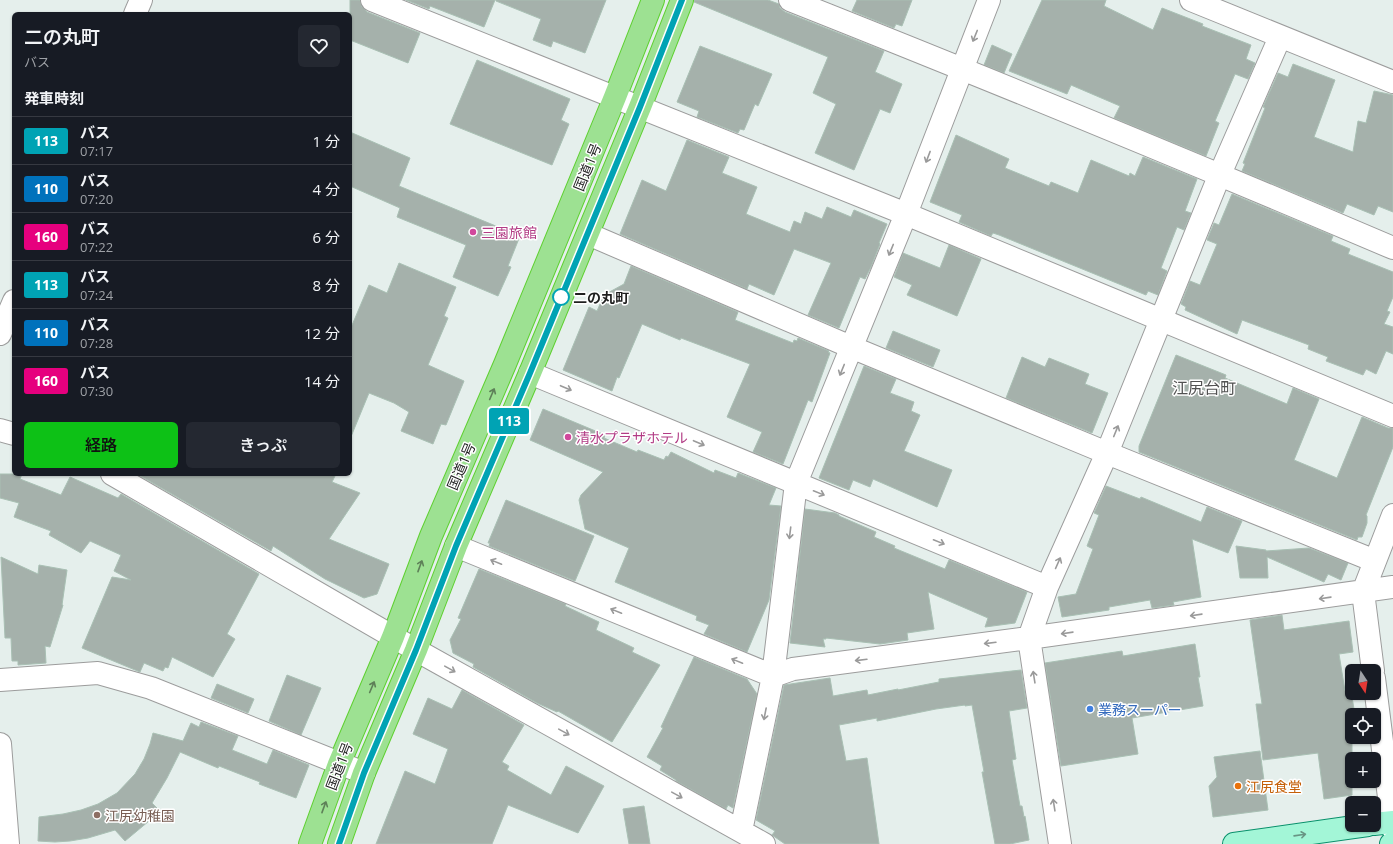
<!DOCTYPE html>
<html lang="ja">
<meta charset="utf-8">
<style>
:root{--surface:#171b24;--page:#242831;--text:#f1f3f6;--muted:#9ea1a6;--line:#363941;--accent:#0dc116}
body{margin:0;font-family:"Open Sans","Noto Sans JP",sans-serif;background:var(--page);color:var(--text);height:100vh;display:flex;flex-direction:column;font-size:15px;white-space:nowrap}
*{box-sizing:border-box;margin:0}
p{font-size:13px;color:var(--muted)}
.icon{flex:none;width:22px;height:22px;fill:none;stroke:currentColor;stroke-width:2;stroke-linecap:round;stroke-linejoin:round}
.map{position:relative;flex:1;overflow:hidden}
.drawer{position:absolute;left:12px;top:12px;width:340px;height:464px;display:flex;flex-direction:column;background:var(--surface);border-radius:6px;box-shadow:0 1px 3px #0004}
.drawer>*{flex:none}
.badge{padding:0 8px;border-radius:3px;font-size:14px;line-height:26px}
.needle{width:26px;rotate:168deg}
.tools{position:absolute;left:1345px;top:664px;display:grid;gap:8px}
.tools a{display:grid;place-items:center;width:36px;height:36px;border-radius:6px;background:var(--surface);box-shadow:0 1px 3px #0004;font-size:20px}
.map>.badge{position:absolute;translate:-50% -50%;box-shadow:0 0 0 2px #fff}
h2{padding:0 12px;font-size:15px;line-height:36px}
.round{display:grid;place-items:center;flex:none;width:42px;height:42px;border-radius:6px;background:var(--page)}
.head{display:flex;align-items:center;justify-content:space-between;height:68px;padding:0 12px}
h1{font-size:19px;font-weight:600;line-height:30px}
.action{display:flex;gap:8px;margin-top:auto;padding:8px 12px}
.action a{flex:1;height:46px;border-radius:6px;background:var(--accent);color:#111;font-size:16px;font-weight:600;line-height:46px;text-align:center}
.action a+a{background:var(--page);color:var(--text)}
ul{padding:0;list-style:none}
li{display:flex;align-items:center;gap:12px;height:48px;padding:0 12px;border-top:1px solid var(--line)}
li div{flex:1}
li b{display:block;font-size:15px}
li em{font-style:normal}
li .badge{min-width:44px;font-weight:700;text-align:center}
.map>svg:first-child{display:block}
.building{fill:#a5b1ab;stroke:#a9c0b4}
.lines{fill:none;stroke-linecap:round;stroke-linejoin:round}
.minor-casing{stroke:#9c9c9c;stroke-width:24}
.major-casing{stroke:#09906b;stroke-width:24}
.highway-casing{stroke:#5ed030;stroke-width:24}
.minor{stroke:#fff;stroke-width:22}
.major{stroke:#a3f6d7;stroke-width:22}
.highway{stroke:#9de192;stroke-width:22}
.oneway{stroke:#9a9a9a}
.oneway2{stroke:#5e8058}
.oneway3{stroke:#689584}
.line-casing{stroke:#fff;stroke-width:9}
.line{stroke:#00a3b4;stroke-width:6}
.hotel-dot{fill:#d1479c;stroke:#fff;stroke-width:1.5}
.stop-dot{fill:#fff;stroke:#00a3b4;stroke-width:2}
.shop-dot{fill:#3f7fe0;stroke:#fff;stroke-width:1.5}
.food-dot{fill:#e8710a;stroke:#fff;stroke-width:1.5}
.education-dot{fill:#8d6e63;stroke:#fff;stroke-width:1.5}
.labels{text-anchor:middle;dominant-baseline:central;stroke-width:3;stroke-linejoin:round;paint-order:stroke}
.street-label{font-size:14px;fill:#1f1f1f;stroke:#fff}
.hotel-label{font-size:14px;fill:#b23c85;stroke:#fff;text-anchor:start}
.stop-label{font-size:14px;font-weight:bold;fill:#1f1f1f;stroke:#fff;text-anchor:start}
.shop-label{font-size:14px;fill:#366cbe;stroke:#fff;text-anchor:start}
.food-label{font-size:14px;fill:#c56008;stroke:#fff;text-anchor:start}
.education-label{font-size:14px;fill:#785e54;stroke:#fff;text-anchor:start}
.quarter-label{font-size:16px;fill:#525252;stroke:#fff}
</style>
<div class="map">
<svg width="1393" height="844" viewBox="0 0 1393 844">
<rect width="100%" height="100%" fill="#e5efec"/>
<path class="building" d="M350,0H360L362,7L367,12L420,33L408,63L350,40Z
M406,0H495L484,27L430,6L429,9Z
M496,0H606L585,53L553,41L551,47L533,40L541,19L496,1Z
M694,0H768L779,4L780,8L785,12L884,51L875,72L902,84L890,113L880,109L854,170L815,153L836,104L813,93L828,57L694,2Z
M857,0H912L902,26L896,24L894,28L852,11Z
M1042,0H1106L1104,6L1153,30L1162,8L1203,24L1202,26L1251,45L1246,59L1255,63L1248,79L1235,74L1215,121L1219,123L1206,156L1114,118L1120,106L1071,85L1067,94L1009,71Z
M992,45L1012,54L1004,73L984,65Z
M700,46L772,74L758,106L755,104L744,130L740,129L738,133L697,117L699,111L677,102Z
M477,60L570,99L561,120L569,124L552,165L450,124Z
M1293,64L1335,80L1314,137L1353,152L1358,121L1366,123L1374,91L1393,95V212L1378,206L1374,215L1347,204L1343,213L1242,171L1245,164L1243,163L1265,108L1263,107L1278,73L1288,77Z
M350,132L410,158L399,186L520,236L508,266L511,267L498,296L453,277L466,245L397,217L400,208L350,186Z
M956,135L1009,159L1005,168L1049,186L1051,182L1078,193L1091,160L1129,176L1130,173L1135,176L1143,157L1197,179L1185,211L1191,213L1184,230L1177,227L1161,268L1167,271L1158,295L1148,291L1146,295L999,235L993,233L991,236L959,222L962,215L930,202Z
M687,140L729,157L722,173L757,187L746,214L790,232L794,221L801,224L805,212L822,219L827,207L851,217L854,210L887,224L879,243L880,244L871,267L865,279L860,277L839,328L808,315L831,263L794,249L774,295L749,284L747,289L620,234L642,180L666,191Z
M1232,194L1333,236L1331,241L1350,249L1348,254L1393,272V297L1387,311L1390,312L1384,324L1393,327V354L1386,351L1376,374L1366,369L1363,375L1326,361L1328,357L1308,349L1309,345L1242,320L1237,334L1185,310L1186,307L1181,304L1190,281L1200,285L1217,244L1207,240L1214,223L1219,225Z
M949,245L981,259L957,316L907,295L912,285L894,277L903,253L940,268Z
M399,263L456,287L444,316L448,318L428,365L464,381L446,425L441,424L433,444L401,431L409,412L394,403L369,393L350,439V330L369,285L387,293Z
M631,266L738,312L735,320L793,343L794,340L797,341L798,338L829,351L828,352L830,353L812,402L808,400L783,464L753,452L762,432L727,417L750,364L681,338L680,340L642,324L619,378L617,377L612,391L563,370L589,307L597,311L604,295L624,284Z
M893,331L940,350L933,367L886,348Z
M1176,355L1226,375L1225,378L1287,404L1293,388L1319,399L1294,460L1337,478L1362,417L1388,428H1393V447L1366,515L1367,516V523L1362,537H1358L1357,540L1139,452V446Z
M1022,357L1045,367L1049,358L1089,374L1085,384L1108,393L1092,433L1006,398Z
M864,366L896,379L890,393L914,402L911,411L920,415L904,451L952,470L937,507L873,479L870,487L853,480L849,490L819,478Z
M543,409L605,435L604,438L637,452L638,450L664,460L666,456L668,457L671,452L714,473L715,470L736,478L738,473L776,488L769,505L781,506L769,600L747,652L704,634L709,625L696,620L697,616L615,582L629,548L585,529L579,500L581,495L603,472L530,440Z
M0,474H22L20,479L61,495L70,477L118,498L121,494L259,574L227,634L235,639L213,677L172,657L168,668L165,667L163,671L144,663L140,672L82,648L112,577L131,580L114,571L121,555L90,541L81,553L49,535L51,531L14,517L19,503L0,498Z
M137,474H336L332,482L360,493L329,539L389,564L377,594L364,598L325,579L273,546L271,551Z
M1106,486L1140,499L1141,497L1201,522L1207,507L1242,521L1228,553L1192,539L1201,597L1173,602L1174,605L1152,608L1150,600L1109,607V610L1062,617L1058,597L1076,594L1093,549L1087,546L1099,515L1094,513Z
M506,500L594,536L575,581L489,546L490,543H488Z
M805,509L835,513L839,515V516L876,532L874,537L895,546L894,548L945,569L949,560L1027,592L1015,623L985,627L988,618L928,592L934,629L907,633L908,640L880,644L826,638V639H823L825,647L790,643Z
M1236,546L1266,550V551L1309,548L1348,563L1341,580L1328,574L1324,582L1267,557L1268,578H1240Z
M1,557L38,574L39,565L67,570L62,605H63L50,647L45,646L46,663L18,665V661H12L11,638H5Z
M479,569L566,604L565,606L599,622L596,630L634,648L632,652L660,665L612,742L558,711L557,712L537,703L473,667L474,664L453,653L450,640L461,619L458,618Z
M1282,615L1284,630L1349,621L1353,652L1339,654L1345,691H1351L1355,715H1352V722L1349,723L1352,743V795L1324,799L1318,753L1263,760L1256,704H1262L1250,620Z
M1195,644L1200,677H1198L1203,706L1132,718L1138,754L1061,766L1045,663L1122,651L1123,656Z
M694,657L747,679L757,694L733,808L728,805L726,809L676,781V780L660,770L662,766L647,757L663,728L661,727Z
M1021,670L1027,708L1009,711L1016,759L1012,760L1020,806H1022L1024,817L1025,816L1029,840L1010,844H995L982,772H984L972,705L965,706V705L936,709L877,721V718L839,725L846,761L867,758L879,844H785L772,835L775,831L756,820L784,685L830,678L833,696L867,690L868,695L898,689V690L939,682V679Z
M287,675L321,688L301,735L269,721Z
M217,684L254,699L248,713L211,698Z
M462,690L524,725L502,762L509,766L507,770L551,795L566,766L604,786L578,833L508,805L492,844H376L405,771L435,784L448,749L413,734L428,698L452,709Z
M201,722L238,736L232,750L267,764L273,750L309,765L296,798L259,784L260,782L219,766L218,768L180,752L167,778L152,803L157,808L152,812L155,816L125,841L115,830L88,838L70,841L55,842L38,841L39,817L63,814L81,810L98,804L117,793L135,774L144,759L150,744L153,733L183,741L191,723L199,727Z
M1260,751L1268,810L1213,817L1209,786L1217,777L1214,757Z
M644,806L650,844H629L623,809Z"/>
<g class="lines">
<g class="minor-casing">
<path id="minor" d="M372,0L906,214L1393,416
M790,0C992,80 1193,163 1393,248
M1191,0L1393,82
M135,14L141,0
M588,234L851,347L1107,453L1375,561
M0,334L14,301
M530,373L1047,587
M0,430L14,434
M112,474L416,650L764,844
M456,546L773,676L793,669L1029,638L1393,587
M1373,671L1363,592L1393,515
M1374,678L1393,829
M0,680L98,673L151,688L364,773
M0,744L8,844
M741,831L773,676L796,483L906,214L989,0
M1060,844L1029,638L1047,587L1107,453L1220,174L1280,37"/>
</g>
<g class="major-casing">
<path id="major" d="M1374,824L1393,822
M1234,844L1368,825
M1391,844H1393"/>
</g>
<g class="highway-casing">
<path id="highway" d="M310,844L339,764L393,637L431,536L505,364L615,97L653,0
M339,844L364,773L416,650L456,546L530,373L640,107L682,0"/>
</g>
<use href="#minor" class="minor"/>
<use href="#major" class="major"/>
<use href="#highway" class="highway"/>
</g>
<defs><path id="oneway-shaft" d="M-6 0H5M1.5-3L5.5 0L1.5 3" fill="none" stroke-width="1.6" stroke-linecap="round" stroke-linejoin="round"/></defs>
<g class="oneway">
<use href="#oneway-shaft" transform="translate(975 36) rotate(112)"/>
<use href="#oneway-shaft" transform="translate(928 157) rotate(111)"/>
<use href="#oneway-shaft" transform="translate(891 250) rotate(112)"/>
<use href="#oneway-shaft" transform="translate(842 370) rotate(112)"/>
<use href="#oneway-shaft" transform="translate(566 388) rotate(23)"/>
<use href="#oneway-shaft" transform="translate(1116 431) rotate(-68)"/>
<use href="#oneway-shaft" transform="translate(699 443) rotate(23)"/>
<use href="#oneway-shaft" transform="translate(819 493) rotate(22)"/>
<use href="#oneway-shaft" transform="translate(790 533) rotate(97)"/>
<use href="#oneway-shaft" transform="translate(939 542) rotate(22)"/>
<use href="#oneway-shaft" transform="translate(496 562) rotate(-158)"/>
<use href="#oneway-shaft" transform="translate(1058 563) rotate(-66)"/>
<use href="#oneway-shaft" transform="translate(1325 598) rotate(172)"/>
<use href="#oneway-shaft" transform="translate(616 611) rotate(-158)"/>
<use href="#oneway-shaft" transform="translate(1196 615) rotate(172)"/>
<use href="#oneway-shaft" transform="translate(1067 633) rotate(172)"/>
<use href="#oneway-shaft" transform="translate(990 643) rotate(173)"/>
<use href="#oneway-shaft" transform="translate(861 660) rotate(173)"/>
<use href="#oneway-shaft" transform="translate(737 661) rotate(-158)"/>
<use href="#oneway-shaft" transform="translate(450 669) rotate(29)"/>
<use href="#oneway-shaft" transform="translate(1034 677) rotate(-99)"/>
<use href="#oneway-shaft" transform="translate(765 714) rotate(101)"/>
<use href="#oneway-shaft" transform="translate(564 732) rotate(29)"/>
<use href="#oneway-shaft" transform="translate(677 795) rotate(29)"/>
<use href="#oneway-shaft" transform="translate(1054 805) rotate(-99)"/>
</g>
<g class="oneway2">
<use href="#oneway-shaft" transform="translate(492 394) rotate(-67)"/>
<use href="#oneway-shaft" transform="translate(420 566) rotate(-70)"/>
<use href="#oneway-shaft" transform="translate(372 687) rotate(-67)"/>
<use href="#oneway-shaft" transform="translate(324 807) rotate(-70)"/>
</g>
<use class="oneway3" href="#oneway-shaft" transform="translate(1300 835) rotate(-8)"/>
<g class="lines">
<g class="line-casing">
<path id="line" d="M339,844L364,773L416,650L456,546L530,373L640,107L682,0"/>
</g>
<use href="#line" class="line"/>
</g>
<g class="hotel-dot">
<circle cx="473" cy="232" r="4"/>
<circle cx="568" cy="437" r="4"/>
</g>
<circle class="stop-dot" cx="561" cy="297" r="8"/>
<circle class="shop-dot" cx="1090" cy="709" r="4"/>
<circle class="food-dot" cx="1238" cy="786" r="4"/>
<circle class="education-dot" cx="97" cy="815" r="4"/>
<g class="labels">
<g class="street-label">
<text transform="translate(587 167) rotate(-68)">国道1号</text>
<text transform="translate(461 466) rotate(-67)">国道1号</text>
<text transform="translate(339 766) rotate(-69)">国道1号</text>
</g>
<g class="hotel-label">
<text x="481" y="232">三園旅館</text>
<text x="576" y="437">清水プラザホテル</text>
</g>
<g class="stop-label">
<text x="573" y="297">二の丸町</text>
</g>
<g class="shop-label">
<text x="1098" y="709">業務スーパー</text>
</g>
<g class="food-label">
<text x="1246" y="786">江尻食堂</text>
</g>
<g class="education-label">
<text x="105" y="815">江尻幼稚園</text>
</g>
<g class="quarter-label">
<text x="1204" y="388">江尻台町</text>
</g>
</g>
</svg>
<div class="tools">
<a><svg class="needle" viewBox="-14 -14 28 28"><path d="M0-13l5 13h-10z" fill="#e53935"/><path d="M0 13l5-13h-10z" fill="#9ea1a6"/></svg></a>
<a><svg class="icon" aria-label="locate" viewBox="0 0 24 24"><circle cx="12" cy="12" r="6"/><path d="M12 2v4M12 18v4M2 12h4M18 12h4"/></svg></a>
<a>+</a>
<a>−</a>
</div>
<b class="badge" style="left:509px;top:421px;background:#00a3b4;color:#fff">113</b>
<section class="drawer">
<div class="head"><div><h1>二の丸町</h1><p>バス</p></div><a class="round"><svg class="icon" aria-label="heart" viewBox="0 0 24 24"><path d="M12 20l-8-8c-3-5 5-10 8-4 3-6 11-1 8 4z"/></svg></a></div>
<h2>発車時刻</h2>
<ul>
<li><span class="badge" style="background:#00a3b4;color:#fff">113</span><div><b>バス</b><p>07:17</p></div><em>1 分</em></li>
<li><span class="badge" style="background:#0072bc;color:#fff">110</span><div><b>バス</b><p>07:20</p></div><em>4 分</em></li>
<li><span class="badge" style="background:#e6007e;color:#fff">160</span><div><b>バス</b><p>07:22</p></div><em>6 分</em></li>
<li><span class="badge" style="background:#00a3b4;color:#fff">113</span><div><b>バス</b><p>07:24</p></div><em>8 分</em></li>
<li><span class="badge" style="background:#0072bc;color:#fff">110</span><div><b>バス</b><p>07:28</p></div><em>12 分</em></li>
<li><span class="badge" style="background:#e6007e;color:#fff">160</span><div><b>バス</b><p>07:30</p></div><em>14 分</em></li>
</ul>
<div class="action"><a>経路</a><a>きっぷ</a></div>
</section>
</div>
